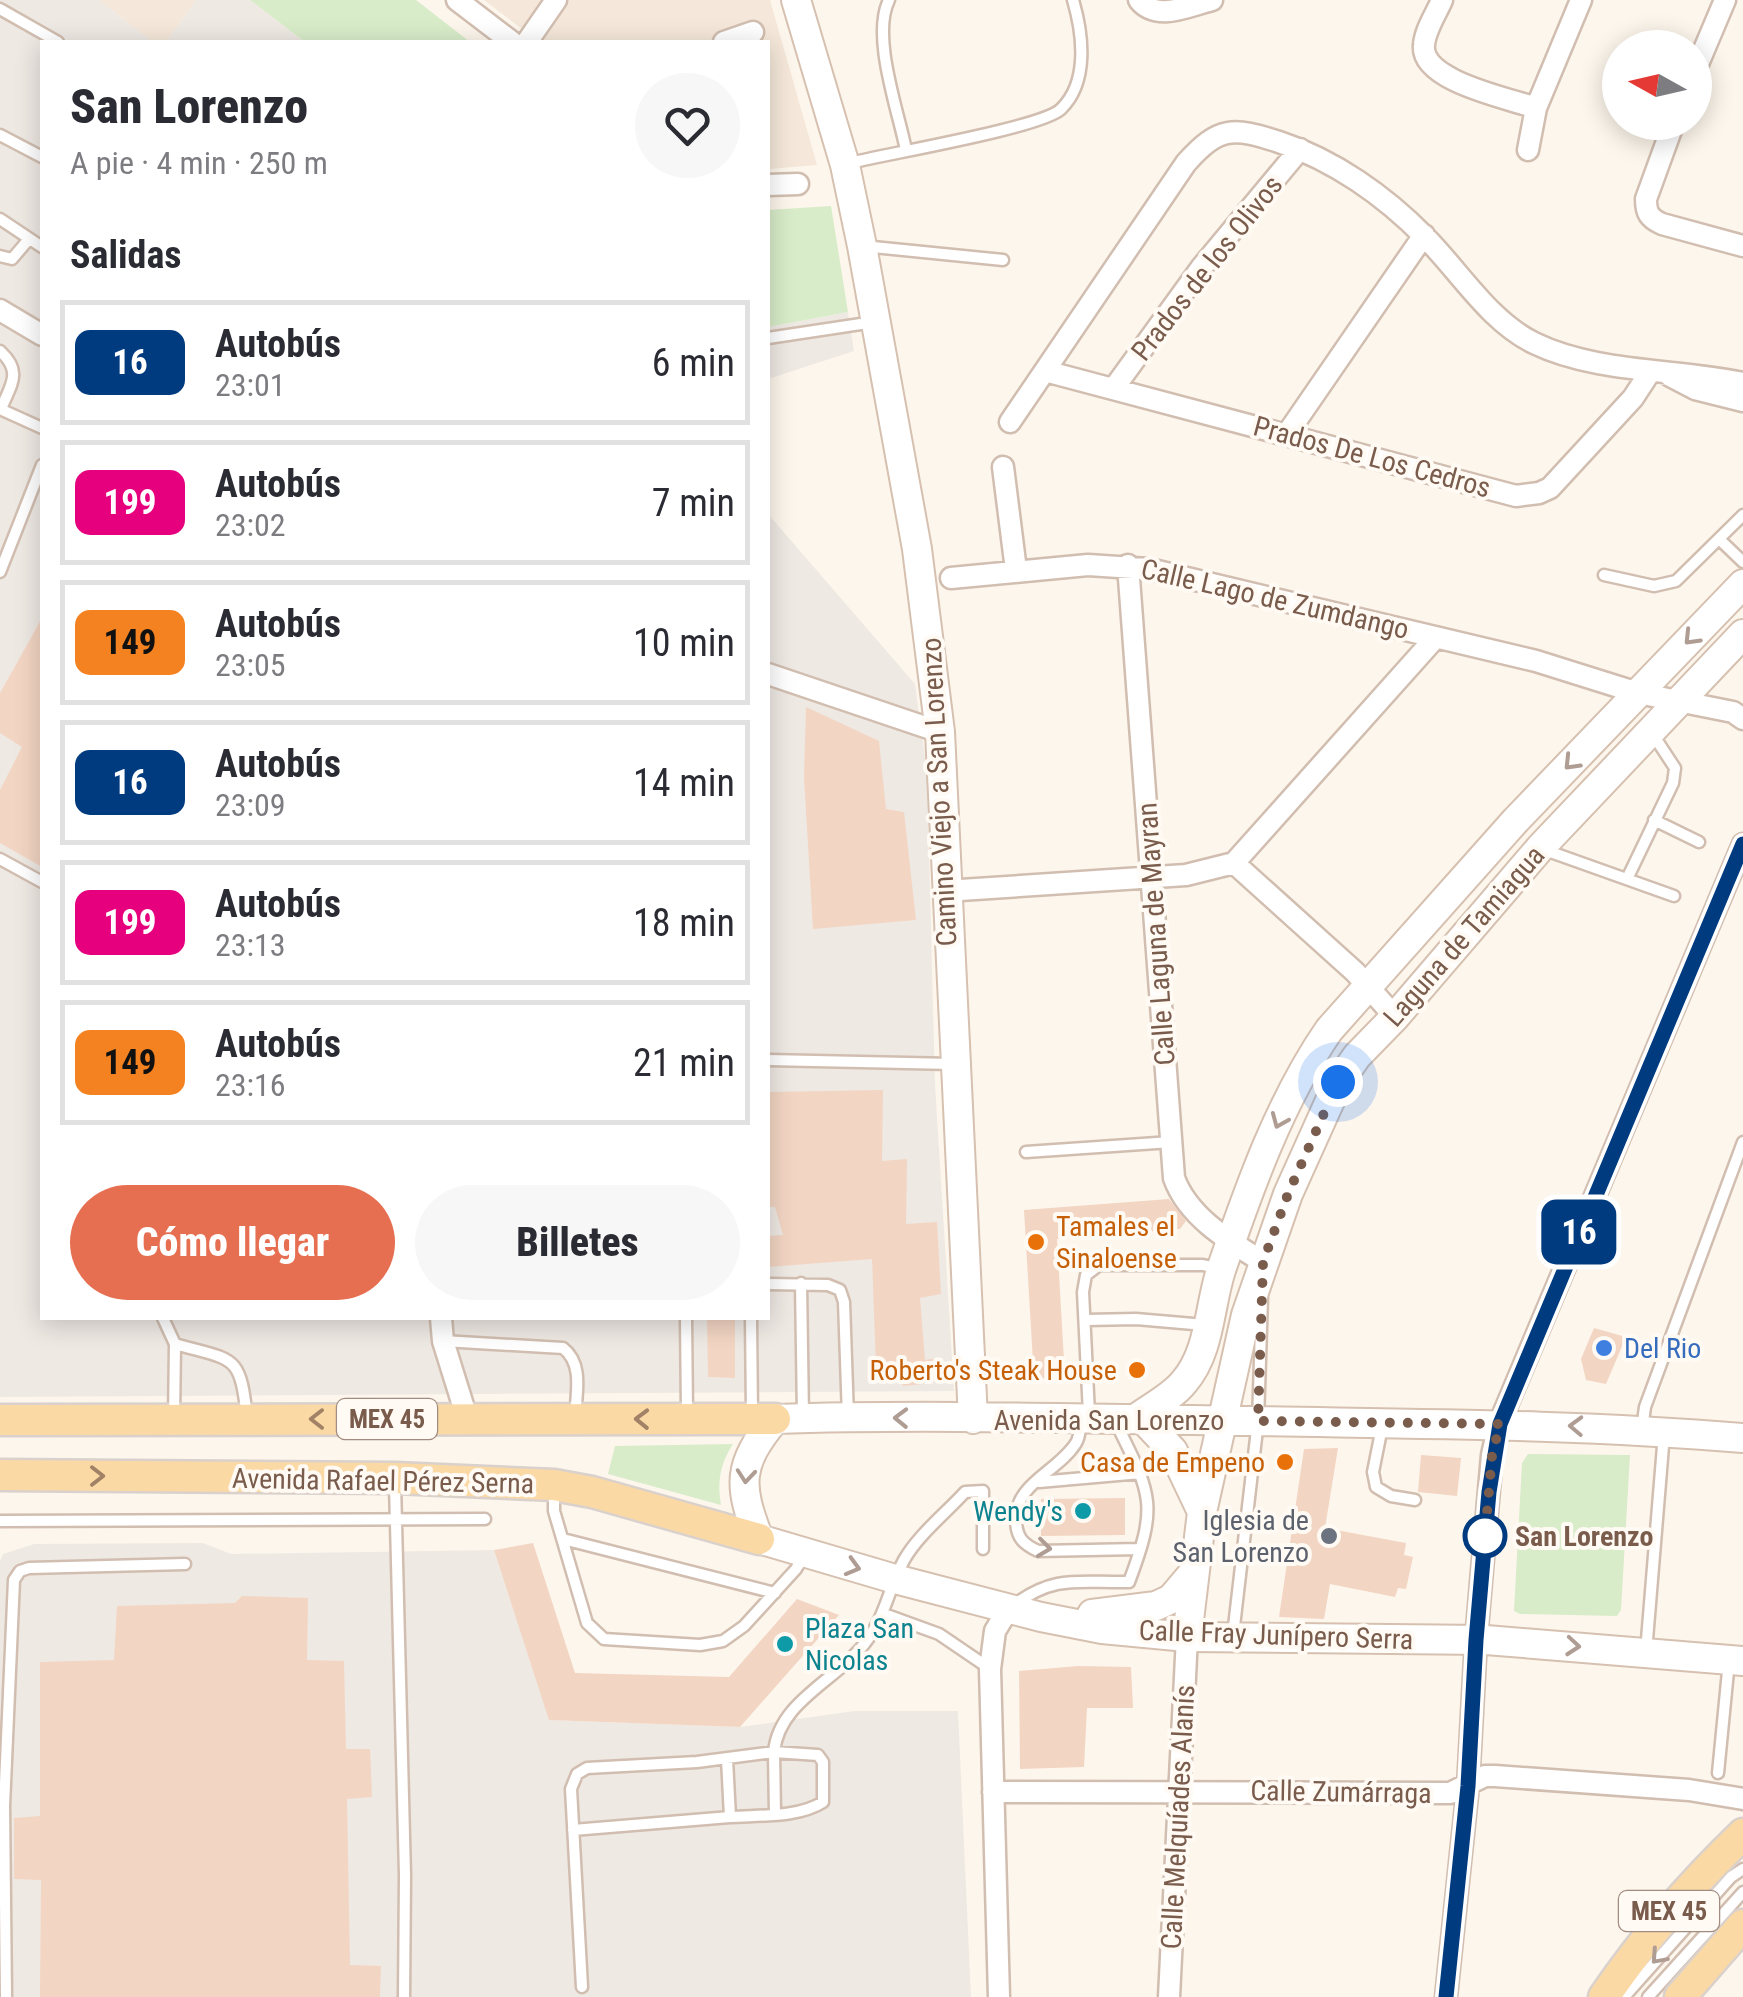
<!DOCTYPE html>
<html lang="es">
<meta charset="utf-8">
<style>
:root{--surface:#fff;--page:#f7f7f7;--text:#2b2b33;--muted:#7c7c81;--line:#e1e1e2;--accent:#e76f51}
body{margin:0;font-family:"Roboto Condensed",sans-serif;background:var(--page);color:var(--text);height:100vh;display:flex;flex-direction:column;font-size:38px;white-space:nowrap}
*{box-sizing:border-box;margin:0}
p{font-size:32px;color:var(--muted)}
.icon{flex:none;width:55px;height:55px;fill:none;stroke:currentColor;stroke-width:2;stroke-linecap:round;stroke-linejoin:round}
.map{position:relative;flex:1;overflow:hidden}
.side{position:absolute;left:40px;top:40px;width:730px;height:1280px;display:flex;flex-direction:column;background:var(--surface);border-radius:0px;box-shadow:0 5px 25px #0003}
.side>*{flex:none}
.badge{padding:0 20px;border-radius:15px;font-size:35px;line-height:65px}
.needle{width:65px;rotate:278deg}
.fabs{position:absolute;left:1602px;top:30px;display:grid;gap:20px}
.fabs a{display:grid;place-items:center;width:110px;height:110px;border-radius:50%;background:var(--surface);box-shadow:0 5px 25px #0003;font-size:50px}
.you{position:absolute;width:50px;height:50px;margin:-25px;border:8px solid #fff;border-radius:50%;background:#1a73e8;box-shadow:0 0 0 15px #1a73e833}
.map>.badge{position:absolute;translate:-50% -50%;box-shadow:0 0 0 5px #fff}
h2{padding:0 30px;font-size:38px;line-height:90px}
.round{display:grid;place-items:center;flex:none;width:105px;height:105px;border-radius:52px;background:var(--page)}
.overview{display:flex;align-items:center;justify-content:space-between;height:170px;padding:0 30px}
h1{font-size:48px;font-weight:800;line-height:75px}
.action{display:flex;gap:20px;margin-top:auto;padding:20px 30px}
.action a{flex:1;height:115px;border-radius:60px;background:var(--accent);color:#fff;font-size:40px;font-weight:800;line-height:115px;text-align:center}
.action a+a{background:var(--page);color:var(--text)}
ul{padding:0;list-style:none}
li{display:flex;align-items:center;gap:30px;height:125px;margin:0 20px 15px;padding:0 10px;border:5px solid var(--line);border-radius:0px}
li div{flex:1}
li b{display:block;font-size:38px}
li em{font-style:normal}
li .badge{min-width:110px;font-weight:700;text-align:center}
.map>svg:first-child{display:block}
.residential{fill:#f5e8da}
.industrial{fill:#efe9e4}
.green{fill:#d8ecc9}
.building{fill:#f3d5c3}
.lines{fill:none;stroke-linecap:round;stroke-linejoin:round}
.lane-casing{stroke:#d1beb0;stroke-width:15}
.street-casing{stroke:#d1beb0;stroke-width:25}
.secondary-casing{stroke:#d6c0b0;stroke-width:32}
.primary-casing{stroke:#dad1cd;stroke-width:35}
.lane{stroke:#fff;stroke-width:10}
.street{stroke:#fff;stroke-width:20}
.secondary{stroke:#fff;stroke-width:28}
.primary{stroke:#fbd9a5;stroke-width:30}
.oneway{stroke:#af9d94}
.oneway2{stroke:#a18267}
.line-casing{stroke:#fff;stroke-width:22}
.line{stroke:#003b80;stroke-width:15}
.walk{stroke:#7a5c4d;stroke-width:10;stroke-dasharray:0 18}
.food-dot{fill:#e8710a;stroke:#fffaf3;stroke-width:4}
.shop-dot{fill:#3f7fe0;stroke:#fffaf3;stroke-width:4}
.culture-dot{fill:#0f9aa8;stroke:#fffaf3;stroke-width:4}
.worship-dot{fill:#6b7280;stroke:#fffaf3;stroke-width:4}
.stop-dot{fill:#fff;stroke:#003b80;stroke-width:5}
.labels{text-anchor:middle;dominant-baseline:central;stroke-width:8;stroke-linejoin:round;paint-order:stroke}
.shield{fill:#fffaf3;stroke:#a28b7f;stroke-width:2.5}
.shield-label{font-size:25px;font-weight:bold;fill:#7a5c4d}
.street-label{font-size:28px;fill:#7a5c4d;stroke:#fffaf3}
.food-label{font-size:28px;fill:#c56008;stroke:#fffaf3;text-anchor:end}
.shop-label{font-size:28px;fill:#366cbe;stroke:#fffaf3;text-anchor:start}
.culture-label{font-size:28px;fill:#0d838f;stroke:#fffaf3;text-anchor:end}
.worship-label{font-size:28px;fill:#5b616d;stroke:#fffaf3;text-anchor:end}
.stop-label{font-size:28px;font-weight:bold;fill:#7a5c4d;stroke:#fffaf3;text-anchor:start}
</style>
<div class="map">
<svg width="1743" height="1997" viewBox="0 0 1743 1997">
<rect width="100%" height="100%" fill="#fdf6ec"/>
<path class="residential" d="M99,0H196L166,42H153Z
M484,0H770L817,165L768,169V42H539Z"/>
<path class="industrial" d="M0,0H99L153,42H42V1318H768V514L915,684L927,772L935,1084L954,1391L0,1397Z
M196,0H250L305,42H166Z
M848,312L854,351L768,379V327Z
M203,1543L231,1554L494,1550L550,1720L740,1727L855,1711H958L971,1997H0V1561L3,1554L34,1544Z"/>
<path class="green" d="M250,0H416L470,42H305Z
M831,206L848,312L768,327V210Z
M733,1444C720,1464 717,1482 721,1505L608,1474L615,1446Z
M1528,1454L1630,1455L1621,1610L1617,1616L1520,1614L1514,1611L1522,1463Z"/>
<path class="building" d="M42,618V867L0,843V790L22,747L0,733V693Z
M806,707L879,741L886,809L904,812L916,920L813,929L804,778Z
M883,1090L882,1161L907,1159L906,1224L937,1222L941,1294L920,1298L925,1360L938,1358V1376H925L924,1384L903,1386L901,1379L890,1378L889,1369L876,1367L872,1259L768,1267V1236L783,1235L775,1207H768V1092Z
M1169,1199L1186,1221L1180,1229L1057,1239L1065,1378L1034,1379L1024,1210Z
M707,1318H735V1378L708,1377Z
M1594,1328L1626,1337L1606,1384L1586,1380L1581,1359Z
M1338,1448L1325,1528L1406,1543L1404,1555L1413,1557L1406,1589L1398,1588L1395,1597L1330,1584L1324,1619L1279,1617L1304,1449Z
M1421,1455L1461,1458L1457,1496L1418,1492Z
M1125,1498V1535L1041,1536V1499Z
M533,1543L575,1673L729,1677L797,1599L839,1615L740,1727L549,1720L494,1550Z
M242,1596L308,1598L307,1660L344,1661L346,1749H370L372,1797L347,1799L350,1965L381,1966L380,1997H40L41,1880L14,1879V1818L40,1816V1662L114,1660L117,1606L235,1603Z
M1078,1666L1131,1667L1133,1708H1087L1084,1767L1020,1769L1019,1671Z"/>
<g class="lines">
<g class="lane-casing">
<path id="lane" d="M889,0C871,36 898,110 906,150
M0,9L58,42
M0,135L42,157
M846,164C884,154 1041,128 1061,109C1089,82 1083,34 1073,0
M0,219L42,247
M863,246L1003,260
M0,256L12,259L29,239
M768,338L874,322
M0,351C23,372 11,384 1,409
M0,409L42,428
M1719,539L1743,562
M0,572L42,465
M1604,575L1654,586L1676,581L1743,515
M1654,820L1699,842
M1545,850L1674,896
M0,859L42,882
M1627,879L1673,783L1675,768L1652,733
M768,1060L953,1064
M1026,1152L1171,1142
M801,1283L803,1417
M768,1284L828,1285L840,1290L844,1302L848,1417
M163,1318L175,1344L174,1419
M686,1318L687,1414
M751,1318L752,1416
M1086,1320L1136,1319L1205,1325
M443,1341L563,1348C584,1364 576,1394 575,1418
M175,1344C235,1361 240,1353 247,1418
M1089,1414L1083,1292L1086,1275L1099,1265H1203L1220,1269
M1081,1420C1080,1428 1080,1437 1076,1443C1058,1472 1013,1484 1016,1522C1017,1538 1023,1544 1038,1551L1139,1549
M1382,1427L1373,1472L1376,1487L1391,1496L1415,1500
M1642,1429L1645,1407L1743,1142
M1039,1482L1141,1473
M395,1484L405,1875L404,1997
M554,1489V1511L587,1623L604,1639L700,1645L723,1641L744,1626L796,1569L805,1554
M0,1521L485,1519
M563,1539L775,1593
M1014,1605C1055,1574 1080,1583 1129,1582C1159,1503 1151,1494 1115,1421
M884,1614L939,1634L989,1668
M1233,1635L1258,1421L1262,1298
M1646,1652L1664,1434
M1718,1773L1729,1661
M730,1817C759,1815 798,1818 823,1802V1762L818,1755L774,1752L775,1814
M573,1830L730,1817L727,1759
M582,1987L571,1789L577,1774L587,1768L697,1762L774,1752C779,1701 836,1681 865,1643C885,1618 889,1587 904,1560C918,1535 946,1513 965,1492L983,1491V1549
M6,1997L4,1806L14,1580L20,1571L29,1568L185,1564
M1624,1997L1731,1877L1743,1869
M1648,1997L1743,1892"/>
</g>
<g class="street-casing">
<path id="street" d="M457,0L512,42
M1139,0C1157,22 1188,6 1212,0
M1442,0C1436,14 1425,30 1424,45C1420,81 1508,98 1536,108L1528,150
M527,42L556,0
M724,42L753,32
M1695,71L1725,0
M1536,108L1581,0
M1674,122L1646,199C1646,213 1649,218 1662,224L1743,246
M768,185L798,184
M0,310L42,335
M1045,371L1516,496L1539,493L1550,488L1633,398L1650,372
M1670,376L1695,389L1743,401
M1114,388L1201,268L1300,149
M1010,422L1186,163C1219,126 1233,127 1279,142C1334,160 1385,196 1425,237C1460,272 1489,321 1534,343C1595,373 1677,369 1743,383
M1287,434L1424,235
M1003,467L1016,570
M1128,565L1174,1178C1188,1217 1229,1241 1263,1262
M951,578L1088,565L1149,569L1536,661L1638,693L1733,712L1743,719
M768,674L940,732
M1234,863L1436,637
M1234,863L1355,972L1395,1017
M945,891L1186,875L1234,863
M441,1318L443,1341L467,1418
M993,1792L1450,1793L1485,1776H1495L1689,1790L1743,1799
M999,1997L990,1669L995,1631L1009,1608
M1169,1997L1187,1637
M1446,1997L1468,1786L1476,1640L1492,1455L1499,1424L1743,844"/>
</g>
<g class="secondary-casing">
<path id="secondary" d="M796,0L845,165L862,246L917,549L940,732L973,1419
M1135,1419C1150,1408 1172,1397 1184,1382C1211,1351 1209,1304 1222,1267C1250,1186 1280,1101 1329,1030L1516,820L1743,584
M1143,1419L1173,1451L1202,1512
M1743,1438C1579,1424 1416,1424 1252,1421C1093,1419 933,1414 775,1419C737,1465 738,1485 759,1539L895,1579L1041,1617L1102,1629L1187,1637L1486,1640L1743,1661
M1092,1614L1156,1606L1171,1599L1193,1573
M1187,1637L1202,1512L1246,1315L1288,1194L1338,1083L1357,1056L1395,1017L1540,848L1743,634"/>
</g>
<g class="primary-casing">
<path id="primary" d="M0,1420L775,1419
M0,1475L395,1478L554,1485L592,1492L759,1539
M1604,1997C1645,1937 1691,1884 1743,1834
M1680,1997L1743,1925"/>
</g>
<use href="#lane" class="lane"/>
<use href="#street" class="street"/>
<use href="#secondary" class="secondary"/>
<use href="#primary" class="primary"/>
</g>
<defs><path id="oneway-chevron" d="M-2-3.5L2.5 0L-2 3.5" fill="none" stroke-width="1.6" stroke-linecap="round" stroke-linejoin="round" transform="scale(2.5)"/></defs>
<g class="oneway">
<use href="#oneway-chevron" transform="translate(1691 638) rotate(134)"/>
<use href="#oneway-chevron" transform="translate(1571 763) rotate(134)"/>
<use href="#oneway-chevron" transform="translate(1279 1121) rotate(113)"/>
<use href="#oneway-chevron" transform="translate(901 1418) rotate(-179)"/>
<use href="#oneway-chevron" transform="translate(1576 1426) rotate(-178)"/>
<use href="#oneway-chevron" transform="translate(746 1476) rotate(95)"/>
<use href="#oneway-chevron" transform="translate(1044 1548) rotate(7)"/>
<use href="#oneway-chevron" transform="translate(853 1567) rotate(16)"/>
<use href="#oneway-chevron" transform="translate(1573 1646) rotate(5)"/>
<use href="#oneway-chevron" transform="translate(1658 1957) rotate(132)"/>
</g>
<g class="oneway2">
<use href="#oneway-chevron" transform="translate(317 1419) rotate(180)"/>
<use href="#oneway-chevron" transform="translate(642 1419) rotate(-179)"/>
<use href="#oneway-chevron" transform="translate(97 1476)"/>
</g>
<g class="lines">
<g class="line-casing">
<path id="line" d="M1446,1997L1468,1786L1476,1640L1489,1492L1500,1424L1743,844"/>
</g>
<use href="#line" class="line"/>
<path class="walk" d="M1338,1082L1288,1194L1263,1262L1258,1421L1500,1424L1492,1456L1485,1536"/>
</g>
<g class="food-dot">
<circle cx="1036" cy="1242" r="10"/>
<circle cx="1137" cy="1370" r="10"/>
<circle cx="1285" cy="1462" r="10"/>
</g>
<circle class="shop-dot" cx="1604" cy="1348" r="10"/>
<g class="culture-dot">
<circle cx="1083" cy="1511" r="10"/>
<circle cx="785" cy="1644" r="10"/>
</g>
<circle class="worship-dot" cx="1329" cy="1536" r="10"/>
<circle class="stop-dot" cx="1485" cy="1536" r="20"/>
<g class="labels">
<g class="shield">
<rect x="337" y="1399" width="100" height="40" rx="8"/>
<rect x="1619" y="1891" width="100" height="40" rx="8"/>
</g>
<g class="shield-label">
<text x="387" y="1419">MEX 45</text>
<text x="1669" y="1911">MEX 45</text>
</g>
<g class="street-label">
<text transform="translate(1207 268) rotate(-52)">Prados de los Olivos</text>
<text transform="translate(1372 457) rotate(15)">Prados De Los Cedros</text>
<text transform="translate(1275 599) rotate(13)">Calle Lago de Zumdango</text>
<text transform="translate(939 792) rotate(-93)">Camino Viejo a San Lorenzo</text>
<text transform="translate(1156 934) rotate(-94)">Calle Laguna de Mayran</text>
<text transform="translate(1464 936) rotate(-49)">Laguna de Tamiagua</text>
<text x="1109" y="1420">Avenida San Lorenzo</text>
<text transform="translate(383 1481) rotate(1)">Avenida Rafael Pérez Serna</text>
<text transform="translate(1276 1635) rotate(2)">Calle Fray Junípero Serra</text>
<text transform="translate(1341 1792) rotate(1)">Calle Zumárraga</text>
<text transform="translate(1178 1817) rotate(-87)">Calle Melquíades Alanís</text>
</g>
<g class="food-label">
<text x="1056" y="1226" text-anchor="start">Tamales el<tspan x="1056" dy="32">Sinaloense</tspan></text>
<text x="1117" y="1370">Roberto's Steak House</text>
<text x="1265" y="1462">Casa de Empeno</text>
</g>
<g class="shop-label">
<text x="1624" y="1348">Del Rio</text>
</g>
<g class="culture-label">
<text x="1063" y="1511">Wendy's</text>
<text x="805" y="1628" text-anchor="start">Plaza San<tspan x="805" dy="32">Nicolas</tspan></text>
</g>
<g class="worship-label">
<text x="1309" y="1520">Iglesia de<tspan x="1309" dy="32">San Lorenzo</tspan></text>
</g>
<g class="stop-label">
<text x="1515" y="1536">San Lorenzo</text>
</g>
</g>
</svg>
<div class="fabs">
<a><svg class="needle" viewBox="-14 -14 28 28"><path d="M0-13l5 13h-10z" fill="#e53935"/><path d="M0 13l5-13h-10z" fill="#7c7c81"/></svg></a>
</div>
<div class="you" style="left:1338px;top:1082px"></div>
<b class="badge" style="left:1579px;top:1232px;background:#003b80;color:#fff">16</b>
<section class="side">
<div class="overview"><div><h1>San Lorenzo</h1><p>A pie · 4 min · 250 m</p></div><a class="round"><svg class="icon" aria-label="heart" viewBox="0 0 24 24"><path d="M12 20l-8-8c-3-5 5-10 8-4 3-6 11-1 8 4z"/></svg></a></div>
<h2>Salidas</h2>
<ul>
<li><span class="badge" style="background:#003b80;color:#fff">16</span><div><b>Autobús</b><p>23:01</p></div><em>6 min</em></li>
<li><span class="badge" style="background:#e6007e;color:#fff">199</span><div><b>Autobús</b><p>23:02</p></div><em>7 min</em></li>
<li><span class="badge" style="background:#f58220;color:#111">149</span><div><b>Autobús</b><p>23:05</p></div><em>10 min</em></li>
<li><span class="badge" style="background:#003b80;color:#fff">16</span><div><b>Autobús</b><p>23:09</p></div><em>14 min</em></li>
<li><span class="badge" style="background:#e6007e;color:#fff">199</span><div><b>Autobús</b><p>23:13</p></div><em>18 min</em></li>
<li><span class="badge" style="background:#f58220;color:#111">149</span><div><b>Autobús</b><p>23:16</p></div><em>21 min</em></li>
</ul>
<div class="action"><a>Cómo llegar</a><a>Billetes</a></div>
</section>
</div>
